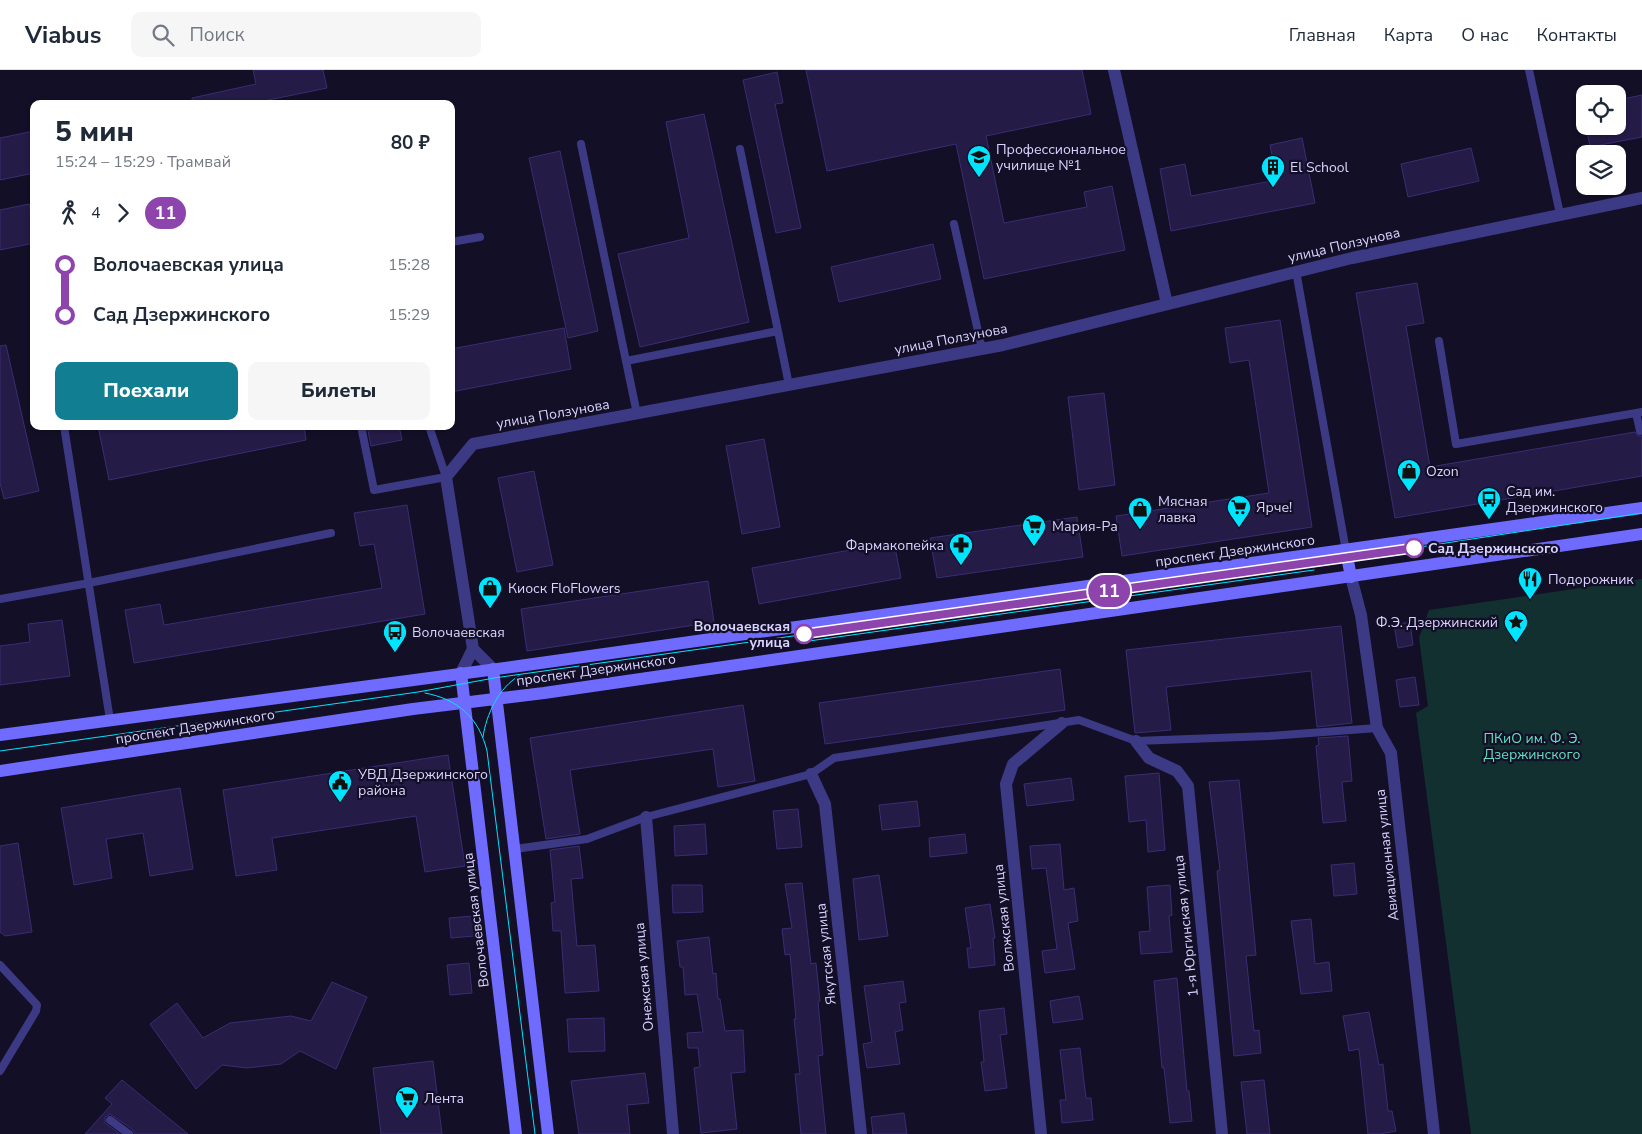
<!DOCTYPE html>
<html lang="ru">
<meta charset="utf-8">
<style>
:root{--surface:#fff;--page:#f6f6f7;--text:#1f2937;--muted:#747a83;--line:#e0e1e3;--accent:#117e91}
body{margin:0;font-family:"Nunito Sans",sans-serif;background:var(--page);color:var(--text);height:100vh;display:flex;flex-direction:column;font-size:19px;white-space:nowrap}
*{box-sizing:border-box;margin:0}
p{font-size:16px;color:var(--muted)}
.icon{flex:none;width:28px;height:28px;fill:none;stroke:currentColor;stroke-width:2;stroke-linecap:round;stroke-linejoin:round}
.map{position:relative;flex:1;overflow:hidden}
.side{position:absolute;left:30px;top:30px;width:425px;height:330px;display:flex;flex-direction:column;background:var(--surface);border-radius:10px;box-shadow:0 1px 4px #0004}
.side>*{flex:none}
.badge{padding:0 10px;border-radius:16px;font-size:18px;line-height:32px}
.tools{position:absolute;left:1576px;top:15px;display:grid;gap:10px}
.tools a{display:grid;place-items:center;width:50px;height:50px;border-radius:10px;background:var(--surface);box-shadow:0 1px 4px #0004;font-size:25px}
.map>.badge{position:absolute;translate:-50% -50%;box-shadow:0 0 0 2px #fff}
.legs{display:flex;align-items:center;gap:8px;height:55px;padding:0 25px;font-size:16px}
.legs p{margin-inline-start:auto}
.overview{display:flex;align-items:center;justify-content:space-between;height:85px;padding:0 25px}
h1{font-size:28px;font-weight:800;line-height:38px}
.button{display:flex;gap:10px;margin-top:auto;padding:10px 25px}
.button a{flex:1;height:58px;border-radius:10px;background:var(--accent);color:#fff;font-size:20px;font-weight:800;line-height:58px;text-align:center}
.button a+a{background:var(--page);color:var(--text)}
ul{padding:0 25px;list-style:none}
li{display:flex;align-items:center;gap:18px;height:50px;font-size:19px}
li i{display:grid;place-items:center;width:8px;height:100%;margin:0 6px;background:currentColor}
li i::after{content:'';width:12px;height:12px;margin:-6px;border:4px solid;border-radius:50%;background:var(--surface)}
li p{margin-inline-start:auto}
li:first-child i{background:linear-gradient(#0000 50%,currentColor 0)}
li:last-child i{background:linear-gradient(currentColor 50%,#0000 0)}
header{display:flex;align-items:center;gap:30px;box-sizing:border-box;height:70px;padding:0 25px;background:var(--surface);border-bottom:1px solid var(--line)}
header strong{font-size:24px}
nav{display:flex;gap:28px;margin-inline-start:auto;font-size:18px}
.search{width:350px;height:45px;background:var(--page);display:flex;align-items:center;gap:12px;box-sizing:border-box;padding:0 18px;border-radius:10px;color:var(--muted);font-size:19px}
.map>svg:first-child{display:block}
.green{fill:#12302f}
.building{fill:#241b47;stroke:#3b2d73}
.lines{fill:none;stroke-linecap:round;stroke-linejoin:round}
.lane{stroke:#3d3a85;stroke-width:8}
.street{stroke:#3d3a85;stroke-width:12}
.secondary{stroke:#6f6bff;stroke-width:12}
.tram{stroke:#00e5ff;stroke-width:1}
.line-1-casing{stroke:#fff;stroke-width:11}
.line-1{stroke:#8e44ad;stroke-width:8}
.stop-1-dot{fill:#fff;stroke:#8e44ad;stroke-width:2.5}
.labels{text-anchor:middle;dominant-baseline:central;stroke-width:4.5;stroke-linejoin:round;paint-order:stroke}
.poi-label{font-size:14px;fill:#d9d4ff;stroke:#130f26;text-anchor:start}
.street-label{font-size:14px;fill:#d9d4ff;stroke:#130f26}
.stop-label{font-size:14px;font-weight:bold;fill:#d9d4ff;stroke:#130f26;text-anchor:start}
.park-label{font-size:14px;fill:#5fe0c0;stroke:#130f26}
</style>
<header>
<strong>Viabus</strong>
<div class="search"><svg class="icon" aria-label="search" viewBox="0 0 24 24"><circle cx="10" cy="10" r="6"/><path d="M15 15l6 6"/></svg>Поиск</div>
<nav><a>Главная</a><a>Карта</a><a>О нас</a><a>Контакты</a></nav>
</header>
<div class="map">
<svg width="1642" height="1064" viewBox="0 0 1642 1064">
<rect width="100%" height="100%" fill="#130f26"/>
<path class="green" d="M1642,509V1064H1471L1416,643L1428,636L1419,568L1429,540Z"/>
<path class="building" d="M253,0H323L327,18L249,34H193L192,28L256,14Z
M806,0H1082L1091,44L986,66L1004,153L1087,137L1084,122L1112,116L1125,180L984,209L956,74L827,101Z
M777,2L783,33L775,34L801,158L776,163L743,10Z
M1642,25V67L1590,77L1586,56H1618V30Z
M704,44L749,252L640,277L618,184L689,168L666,52Z
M34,61V103L0,110V68Z
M1302,68L1315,133L1171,161L1160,99L1185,94L1191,126L1277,110L1270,75Z
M1471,78L1479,111L1408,127L1401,94Z
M560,81L598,261L568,268L529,88Z
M29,134L34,155V173L0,180V140Z
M933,174L941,209L839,232L831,197Z
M1417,213L1424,253L1406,256L1430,397L1635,362L1638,366H1642V406L1395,448L1356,223Z
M1280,250L1312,457L1122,486L1116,446L1269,423L1249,290L1230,293L1225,258Z
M564,258L571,299L451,322V279Z
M6,275L39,421L4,429L0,413V276Z
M1104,323L1115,415L1079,420L1068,327Z
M98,356H304L306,370L109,410Z
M367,356H399L402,370L371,376Z
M764,369L780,457L742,464L726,376Z
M534,401L553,495L517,502L498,408Z
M407,435L425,544L134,593L125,540L160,534L164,555L382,518L374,474L360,476L354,443Z
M1077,447L1083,487L937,508L930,468Z
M894,472L901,508L759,534L752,498Z
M708,511L714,552L527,581L521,539Z
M62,550L70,606L0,615V576L30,572L28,554Z
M1410,552L1413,575L1398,578L1394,555Z
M1341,556L1352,653L1317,657L1311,601L1166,617L1171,660L1135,663L1126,580Z
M1060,599L1065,640L825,674L819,633Z
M1415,607L1419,635L1400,637L1396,610Z
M743,635L755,711L718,717L713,679L570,700L580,764L546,769L530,668Z
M1348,666L1352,711L1342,712L1346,751L1323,753L1316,676L1319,675L1318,668Z
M448,685L465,796L425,802L416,746L272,768L277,800L236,806L223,720Z
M1159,703L1165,780L1148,782L1146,750L1129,752L1125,706Z
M1071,708L1074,730L1027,736L1024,714Z
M1239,710L1256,885L1246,886L1254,961L1259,960L1261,983L1234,986L1217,801L1220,800L1209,712Z
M180,718L193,799L150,806L143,763L106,769L112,808L74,815L61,738Z
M917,731L920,756L882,760L879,735Z
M798,739L802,777L777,779L773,741Z
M705,754L707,784L675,786L674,756Z
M965,764L967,783L930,787L929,768Z
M18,773L32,862L5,866L0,862V776Z
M1060,774L1064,820L1074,818L1078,851L1068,853L1075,899L1045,903L1042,881L1057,879L1046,798L1032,799L1030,776Z
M579,776L583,808L571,809L577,876L595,875L599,921L565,923L561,861H553L551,833L555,832L550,780Z
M1354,793L1357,824L1334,826L1331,795Z
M879,805L888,866L859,870L853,809Z
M802,813L811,894L816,893L820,931L818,932L823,985L818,986L826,1064H801L795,1004H800L794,949H796L790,884L785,885L782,859L792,858L785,814Z
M672,815H702L703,842L673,843Z
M1170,815L1172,845L1169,846L1172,882L1141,884L1139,862L1150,861L1147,817Z
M990,834L995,868H993L995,895L969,898L967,878H971L965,838Z
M473,846L474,866L451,868L449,848Z
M1311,849L1315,894L1329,892L1332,921L1301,924L1291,851Z
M709,867L713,904L716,903L718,929H720L725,961L743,960L745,1002L731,1003L737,1059L701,1063L694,998L700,997L698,978H688L687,963L703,962L697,924L685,925L683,897H680L677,871Z
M469,893L472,923L450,925L447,895Z
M1177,908L1187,1021H1189L1192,1051L1170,1053L1164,998H1162L1154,911Z
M903,911L906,932L899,933L903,960L895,962L900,994L867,998L863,974L872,972L864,916Z
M332,912L367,927L336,999L300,981L281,994L247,998L222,995L196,1019L150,954L177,933L203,968L230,953L291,946L311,951Z
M1079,926L1083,949L1053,953L1050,931Z
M1004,938L1007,964L1000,965L1007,1018L985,1021L981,992H984L979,941Z
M1369,942L1379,995L1383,994L1388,1041H1392L1396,1061L1380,1064H1368L1359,979L1349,981L1343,946Z
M604,948L605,981L569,982L567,949Z
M1080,978L1086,1028H1091L1093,1050L1062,1053L1060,1030H1066L1060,980Z
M433,991L442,1064H381L373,998Z
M645,1003L649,1033L627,1035L630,1064H579L571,1011Z
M122,1010L188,1064H135L132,1059L110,1044L105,1047V1053L120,1064H85L112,1034L105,1028Z
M1264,1010L1270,1064H1247L1241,1012Z
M904,1043L907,1064H873L871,1047Z"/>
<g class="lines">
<path class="lane" d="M1529,0L1560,144
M581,74L637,344
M954,154L982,279
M451,172L480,167
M1296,201L1346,481
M778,261L789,315
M1439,271L1456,374L1642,342
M626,291L778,261L740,79
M1636,343L1640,361
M64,356L110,650
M361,356L374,420L446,407L429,356
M0,529L89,513L331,463
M515,779L587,769L646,747L811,704L834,688L1079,650L1136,671L1269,666L1377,658
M0,895L37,935L36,941L0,1001
M110,1050L129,1064"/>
<path class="street" d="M1114,0L1167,234
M1351,507L1361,545L1377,658L1391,683L1434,1064
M473,579L493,599
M461,603L473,579L446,407L473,374L1003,275L1352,188L1642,128
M1136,671L1149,688L1177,701L1188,716L1222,1064
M811,704L825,734L861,1064
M646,747L673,1064
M1041,1064L1006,714L1013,694L1062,653"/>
<path class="secondary" d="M1346,481L1351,507
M493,599L548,1064
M461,603L516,1064
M0,665L519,596L1642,438
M0,701L413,639L544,623L1642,464"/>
<path class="tram" d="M809,571L1314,500
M425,623C458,629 479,648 487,681L535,1064
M483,667C486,645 499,617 519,606
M0,681L418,622L494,608L1348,488L1642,443"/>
</g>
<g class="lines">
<g class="line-1-casing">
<path id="line-1" d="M804,564L1414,478"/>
</g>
<use href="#line-1" class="line-1"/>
</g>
<defs>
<g id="university-pin" transform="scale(1.25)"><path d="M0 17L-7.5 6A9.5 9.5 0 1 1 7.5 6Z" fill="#00e5ff" stroke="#130f26"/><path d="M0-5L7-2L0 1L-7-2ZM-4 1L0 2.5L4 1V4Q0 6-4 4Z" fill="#111"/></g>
<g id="building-pin" transform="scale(1.25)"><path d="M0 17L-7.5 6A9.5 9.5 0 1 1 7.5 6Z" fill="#00e5ff" stroke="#130f26"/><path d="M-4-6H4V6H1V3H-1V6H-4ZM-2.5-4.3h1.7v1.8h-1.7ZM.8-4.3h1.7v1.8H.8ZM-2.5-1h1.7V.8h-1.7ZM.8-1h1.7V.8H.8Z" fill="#111"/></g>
<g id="shop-pin" transform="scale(1.25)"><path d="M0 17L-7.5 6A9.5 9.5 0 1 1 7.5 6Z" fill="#00e5ff" stroke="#130f26"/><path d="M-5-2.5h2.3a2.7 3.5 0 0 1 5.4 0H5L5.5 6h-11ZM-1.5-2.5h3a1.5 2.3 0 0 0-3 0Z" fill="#111"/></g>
<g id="bus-pin" transform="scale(1.25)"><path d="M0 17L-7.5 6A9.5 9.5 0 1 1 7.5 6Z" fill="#00e5ff" stroke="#130f26"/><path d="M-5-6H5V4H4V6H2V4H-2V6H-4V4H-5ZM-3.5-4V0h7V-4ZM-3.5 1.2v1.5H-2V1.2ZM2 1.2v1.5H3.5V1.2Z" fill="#111"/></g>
<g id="supermarket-pin" transform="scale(1.25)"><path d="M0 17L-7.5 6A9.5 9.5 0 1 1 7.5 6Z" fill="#00e5ff" stroke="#130f26"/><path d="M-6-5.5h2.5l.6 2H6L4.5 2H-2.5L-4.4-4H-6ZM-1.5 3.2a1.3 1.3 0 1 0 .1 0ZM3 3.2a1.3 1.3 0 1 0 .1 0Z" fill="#111"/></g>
<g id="pharmacy-pin" transform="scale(1.25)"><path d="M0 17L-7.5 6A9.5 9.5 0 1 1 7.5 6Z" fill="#00e5ff" stroke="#130f26"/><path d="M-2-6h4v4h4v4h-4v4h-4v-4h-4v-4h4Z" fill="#111"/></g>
<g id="restaurant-pin" transform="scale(1.25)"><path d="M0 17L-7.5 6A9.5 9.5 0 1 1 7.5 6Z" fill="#00e5ff" stroke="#130f26"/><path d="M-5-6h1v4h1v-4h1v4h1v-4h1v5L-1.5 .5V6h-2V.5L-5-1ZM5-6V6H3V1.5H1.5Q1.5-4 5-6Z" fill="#111"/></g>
<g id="sight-pin" transform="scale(1.25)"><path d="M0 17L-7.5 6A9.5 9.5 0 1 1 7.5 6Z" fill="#00e5ff" stroke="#130f26"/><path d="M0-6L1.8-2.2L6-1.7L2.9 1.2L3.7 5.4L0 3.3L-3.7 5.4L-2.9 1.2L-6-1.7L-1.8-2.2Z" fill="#111"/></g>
<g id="civic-pin" transform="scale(1.25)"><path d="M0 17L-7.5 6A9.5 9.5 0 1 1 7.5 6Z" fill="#00e5ff" stroke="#130f26"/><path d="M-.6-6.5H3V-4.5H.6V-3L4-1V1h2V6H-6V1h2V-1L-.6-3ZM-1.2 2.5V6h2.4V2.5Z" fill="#111"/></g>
</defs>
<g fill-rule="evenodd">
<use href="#university-pin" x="979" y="87"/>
<use href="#building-pin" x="1273" y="97"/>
<use href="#shop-pin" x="1409" y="401"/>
<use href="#bus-pin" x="1489" y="429"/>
<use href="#supermarket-pin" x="1239" y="437"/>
<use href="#shop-pin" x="1140" y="439"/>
<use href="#supermarket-pin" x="1034" y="456"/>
<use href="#pharmacy-pin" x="961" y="475"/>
<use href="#restaurant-pin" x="1530" y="509"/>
<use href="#shop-pin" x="490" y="518"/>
<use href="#sight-pin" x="1516" y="552"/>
<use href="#bus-pin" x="395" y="562"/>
<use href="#civic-pin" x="340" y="712"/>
<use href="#supermarket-pin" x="407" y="1028"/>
</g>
<g class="stop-1-dot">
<circle cx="1414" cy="478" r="9"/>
<circle cx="804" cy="564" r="9"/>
</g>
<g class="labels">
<g class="poi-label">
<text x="996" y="79">Профессиональное<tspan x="996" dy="16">училище №1</tspan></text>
<text x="1290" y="97">El School</text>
<text x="1426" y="401">Ozon</text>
<text x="1506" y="421">Сад им.<tspan x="1506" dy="16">Дзержинского</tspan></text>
<text x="1158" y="431">Мясная<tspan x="1158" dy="16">лавка</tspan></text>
<text x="1256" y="437">Ярче!</text>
<text x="1052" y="456">Мария-Ра</text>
<text x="944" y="475" text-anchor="end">Фармакопейка</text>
<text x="1548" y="509">Подорожник</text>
<text x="508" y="518">Киоск FloFlowers</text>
<text x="1498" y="552" text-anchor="end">Ф.Э. Дзержинский</text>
<text x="412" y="562">Волочаевская</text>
<text x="358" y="704">УВД Дзержинского<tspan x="358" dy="16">района</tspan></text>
<text x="424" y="1028">Лента</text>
</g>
<g class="street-label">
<text transform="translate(1344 175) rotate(-13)">улица Ползунова</text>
<text transform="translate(951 269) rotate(-11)">улица Ползунова</text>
<text transform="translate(553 344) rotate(-10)">улица Ползунова</text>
<text transform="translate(1235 481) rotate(-8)">проспект Дзержинского</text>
<text transform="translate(596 600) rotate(-8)">проспект Дзержинского</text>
<text transform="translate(195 657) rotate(-9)">проспект Дзержинского</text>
<text transform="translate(1387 785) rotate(-96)">Авиационная улица</text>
<text transform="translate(1004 848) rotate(-96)">Волжская улица</text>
<text transform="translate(476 850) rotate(-97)">Волочаевская улица</text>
<text transform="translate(1186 856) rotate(-96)">1-я Юргинская улица</text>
<text transform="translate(826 884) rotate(-96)">Якутская улица</text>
<text transform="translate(644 907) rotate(-95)">Онежская улица</text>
</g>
<g class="stop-label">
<text x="1428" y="478">Сад Дзержинского</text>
<text x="790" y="556" text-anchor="end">Волочаевская<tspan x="790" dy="16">улица</tspan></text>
</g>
<g class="park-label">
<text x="1532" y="668">ПКиО им. Ф. Э.<tspan x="1532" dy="16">Дзержинского</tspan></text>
</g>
</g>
</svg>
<div class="tools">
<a><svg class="icon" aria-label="locate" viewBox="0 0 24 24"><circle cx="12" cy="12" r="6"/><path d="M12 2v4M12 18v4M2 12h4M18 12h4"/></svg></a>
<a><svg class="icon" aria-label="layers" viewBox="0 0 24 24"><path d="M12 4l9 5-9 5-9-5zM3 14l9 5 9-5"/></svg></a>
</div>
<b class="badge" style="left:1109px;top:521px;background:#8e44ad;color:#fff">11</b>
<section class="side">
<div class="overview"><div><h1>5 мин</h1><p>15:24 – 15:29 · Трамвай</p></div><b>80 ₽</b></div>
<div class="legs"><svg class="icon" aria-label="walk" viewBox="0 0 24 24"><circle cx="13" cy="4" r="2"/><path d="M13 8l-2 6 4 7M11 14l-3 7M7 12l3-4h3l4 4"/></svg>4<svg class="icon" aria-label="forward" viewBox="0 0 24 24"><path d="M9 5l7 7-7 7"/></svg><b class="badge" style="background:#8e44ad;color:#fff">11</b></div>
<ul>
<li><i style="color:#8e44ad"></i><b>Волочаевская улица</b><p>15:28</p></li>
<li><i style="color:#8e44ad"></i><b>Сад Дзержинского</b><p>15:29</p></li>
</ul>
<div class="button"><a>Поехали</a><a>Билеты</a></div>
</section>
</div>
